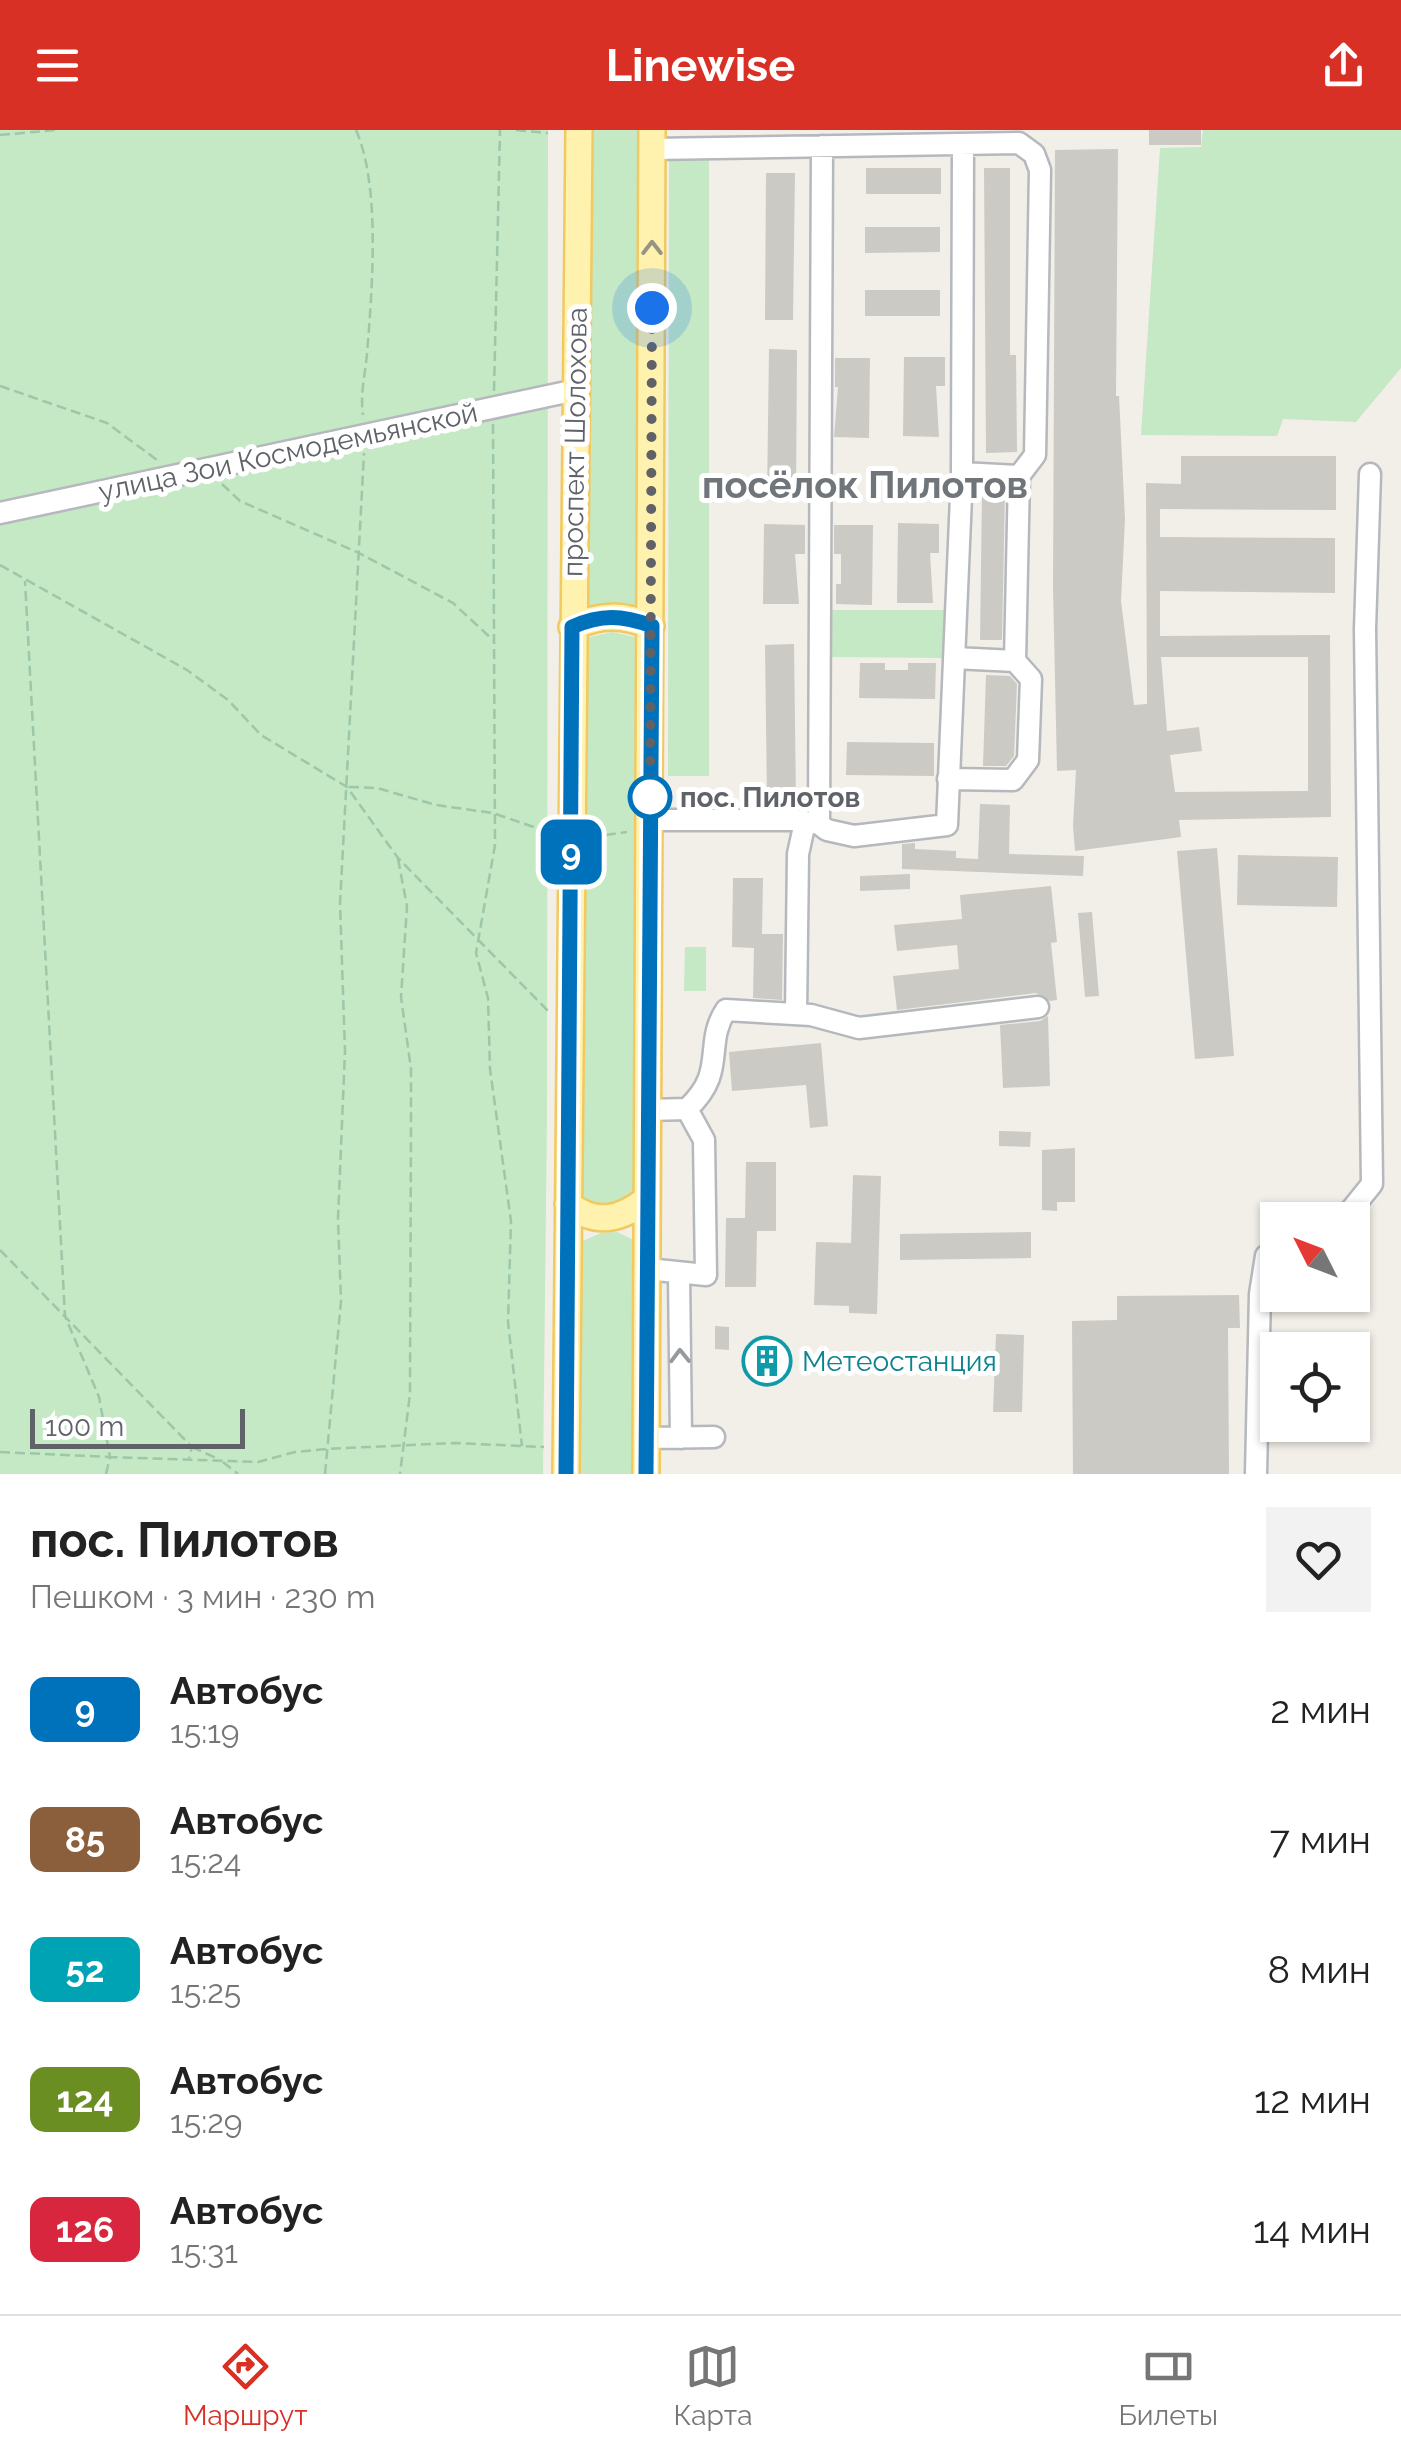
<!DOCTYPE html>
<html lang="ru">
<meta charset="utf-8">
<style>
:root{--surface:#fff;--page:#f2f2f2;--text:#222;--muted:#767676;--line:#e0e0e0;--accent:#d93025}
body{margin:0;font-family:Raleway,sans-serif;background:var(--page);color:var(--text);height:100vh;display:flex;flex-direction:column;font-size:38px;white-space:nowrap}
*{box-sizing:border-box;margin:0}
p{font-size:32px;color:var(--muted)}
.icon{flex:none;width:55px;height:55px;fill:none;stroke:currentColor;stroke-width:2;stroke-linecap:round;stroke-linejoin:round}
.map{position:relative;height:1344px;overflow:hidden}
.details{display:flex;flex-direction:column;background:var(--surface);flex:1}
.details>*{flex:none}
.badge{padding:0 20px;border-radius:15px;font-size:35px;line-height:65px}
.needle{width:65px;rotate:312deg}
.tools{position:absolute;left:1260px;top:1072px;display:grid;gap:20px}
.tools a{display:grid;place-items:center;width:110px;height:110px;border-radius:0px;background:var(--surface);box-shadow:0 2px 8px #0004;font-size:50px}
.scale{position:absolute;left:30px;bottom:25px;width:215px;box-sizing:border-box;padding-left:10px;border:5px solid #5f6368;border-top:0;font-size:28px;line-height:35px;white-space:nowrap;color:#5f6368;-webkit-text-stroke:8px #fff;paint-order:stroke}
.you{position:absolute;width:50px;height:50px;margin:-25px;border:8px solid #fff;border-radius:50%;background:#1a73e8;box-shadow:0 0 0 15px #1a73e833}
.map>.badge{position:absolute;translate:-50% -50%;box-shadow:0 0 0 5px #fff}
.round{display:grid;place-items:center;flex:none;width:105px;height:105px;border-radius:0px;background:var(--page)}
.summary{display:flex;align-items:center;justify-content:space-between;height:170px;padding:0 30px}
h1{font-size:48px;font-weight:700;line-height:75px}
ul{padding:0;list-style:none}
li{display:flex;align-items:center;gap:30px;height:130px;padding:0 30px}
li div{flex:1}
li b{display:block;font-size:38px}
li em{font-style:normal}
li .badge{min-width:110px;font-weight:700;text-align:center}
header{display:flex;justify-content:space-between;align-items:center;height:130px;padding:0 30px;background:var(--accent);color:#fff;font-size:45px;font-weight:700}
.tabs{display:flex;justify-content:space-around;align-items:center;height:140px;border-top:2px solid var(--line);background:var(--surface);font-size:28px;color:var(--muted)}
.tabs a{display:grid;justify-items:center;gap:5px}
.tabs .current{color:var(--accent)}
.map>svg:first-child{display:block}
.green{fill:#c5e8c5}
.building{fill:#cccac5;fill-rule:evenodd}
.lines{fill:none;stroke-linecap:round;stroke-linejoin:round}
.minor-casing{stroke:#b5b8bc;stroke-width:25}
.major-casing{stroke:#f2c960;stroke-width:30}
.path{stroke:#9cc7a9;stroke-width:2.5;stroke-dasharray:10 5;stroke-linecap:butt}
.minor{stroke:#fff;stroke-width:20}
.major{stroke:#fff2af;stroke-width:25}
.oneway{stroke:#979581}
.oneway2{stroke:#979a9d}
.line-casing{stroke:#fff;stroke-width:22}
.line{stroke:#0072bc;stroke-width:15}
.walk{stroke:#5f6368;stroke-width:10;stroke-dasharray:0 18}
.stop-dot{fill:#fff;stroke:#0072bc;stroke-width:5}
.labels{text-anchor:middle;dominant-baseline:central;stroke-width:10;stroke-linejoin:round;paint-order:stroke}
.street-label{font-size:28px;fill:#5f6368;stroke:#fff}
.stop-label{font-size:28px;font-weight:bold;fill:#5f6368;stroke:#fff;text-anchor:start}
.culture-label{font-size:28px;fill:#0d838f;stroke:#fff;text-anchor:start}
.district-label{font-size:38px;font-weight:bold;fill:#70757a;stroke:#fff}
</style>
<header><svg class="icon" aria-label="menu" viewBox="0 0 24 24"><path d="M4 6h16M4 12h16M4 18h16"/></svg>Linewise<svg class="icon" aria-label="share" viewBox="0 0 24 24"><path d="M12 15V3M7 8l5-5 5 5M5 13v7h14v-7"/></svg></header>
<div class="map">
<svg width="1401" height="1344" viewBox="0 0 1401 1344">
<rect width="100%" height="100%" fill="#f1efe8"/>
<path class="green" d="M0,0H548L547,984L543,1344H0Z
M591,0H641V480L609,473L583,482Z
M1203,0H1401V238L1356,292L1283,289L1277,306L1141,305L1160,18L1201,17Z
M669,26H709V646H668Z
M825,480H949L948,528L825,527Z
M612,502L644,509L640,1065L615,1081L576,1071L581,509Z
M685,817H706V861H684Z
M617,1102L640,1113L638,1344H574L576,1114L601,1103Z"/>
<path class="building" d="M1149,0H1201V15H1149Z
M1118,19L1116,266H1119L1125,389L1121,471L1134,575L1147,574L1146,353L1181,354V326H1336V380L1160,379V407L1335,408V463L1160,461V506L1330,505L1331,687L1179,690L1181,707L1075,721L1073,696L1076,640L1057,641L1053,457L1055,20ZM1161,527H1308V661L1175,662L1170,625L1202,621L1199,597L1167,601Z
M866,38H941V64H866Z
M984,38H1010V225H1016L1017,322L986,323Z
M766,43H795L793,190H765Z
M865,97H940V122L865,123Z
M865,160H940V186H865Z
M769,219L797,220L796,367H767Z
M904,227H945V256H936L939,307L903,306Z
M835,228H870L869,308L834,307L838,257H835Z
M982,362H1005L1002,510H980Z
M898,393L939,394V423H930L933,473H897Z
M764,394L805,395V424H795L799,474H763Z
M834,395H873L872,475L836,474V454H841V424H834Z
M794,514L796,672H767L765,515Z
M860,533H885V540H908V533H936L935,569L859,568Z
M986,545L1010,546L1017,554L1014,626L1006,636H983Z
M847,612L934,613V646L846,645Z
M980,674L1010,675L1009,724L1084,726L1083,746L902,739V714L915,713V719L956,721V728L978,729Z
M1217,718L1234,926L1195,929L1177,721Z
M1238,725L1338,727L1337,777L1237,775Z
M910,744V759L860,761V746Z
M733,748H763L762,804H783L782,870L753,868L754,818L732,817Z
M1051,756L1057,812L1051,813L1057,870L1050,871L1036,863L897,880L893,846L959,839L957,815L897,821L894,795L962,789L960,765Z
M1092,782L1099,866L1085,867L1078,783Z
M1048,886L1050,956L1003,958L1000,895L1040,891Z
M821,913L828,996L810,998L806,955L732,961L729,922Z
M999,1001L1031,1002L1030,1017L999,1016Z
M1075,1018V1072H1057V1081L1042,1080V1020Z
M746,1032H776V1101H757L756,1157H725L726,1088H745Z
M853,1045L881,1046L877,1184L849,1183V1176L814,1175L816,1112L851,1113Z
M1031,1102V1128L900,1130V1104Z
M1239,1165L1240,1198H1228L1229,1344H1073L1072,1191L1117,1190V1166Z
M715,1196L729,1197V1220L715,1219Z
M996,1204L1024,1205L1022,1282H993Z
M752,1217H782L781,1246L752,1245Z"/>
<g class="lines">
<g class="minor-casing">
<path id="minor" d="M652,19L1019,13L1034,24L1040,40L1035,325L1019,346L1015,531L1031,549L1028,630L1013,650L948,649
M962,343L1019,346
M0,383L576,260
M954,528L1015,531
M650,690H794L819,694L827,700L854,706L947,695L962,343L963,14
M819,694L822,16
M796,884L798,724L805,692
M648,980L687,979C728,941 703,915 726,880L811,885L859,898L1038,877
M1343,1090L1372,1054L1365,499L1370,344
M647,1139L706,1145L704,1010L687,979
M679,1144L681,1308
M646,1308L714,1307
M1256,1344L1260,1164L1266,1126L1278,1121"/>
</g>
<g class="major-casing">
<path id="major" d="M572,497C602,484 622,484 651,496
M568,1074C596,1096 621,1090 647,1069
M566,1344L579,0
M646,1344L652,0"/>
</g>
<path class="path" d="M356,0C381,57 372,161 367,224C365,246 360,263 363,285
M516,0L548,3
M0,5L56,0
M0,256L107,293L157,330
M494,261L500,0
M493,294L495,715L476,823L488,868L490,939L511,1091L508,1192L522,1316
M222,354L240,371L359,423L453,473L493,510
M0,435L187,540L228,570L261,605L347,657L398,728L551,884
M349,657L377,658L436,675L493,683L554,704
M591,707L627,702
M398,729L407,776L401,867L411,939V994L410,1264L400,1344
M0,1120L192,1317L189,1328
M192,1317L216,1328
M0,1322L110,1327L99,1267L65,1186L25,451
M223,1332L238,1344
M106,1344L110,1327L258,1332L295,1322L326,1319L454,1313L544,1317
M325,1344L341,1171L338,1089L345,921L340,774L364,323"/>
<use href="#minor" class="minor"/>
<use href="#major" class="major"/>
</g>
<defs><path id="oneway-chevron" d="M-2-3.5L2.5 0L-2 3.5" fill="none" stroke-width="1.6" stroke-linecap="round" stroke-linejoin="round" transform="scale(2.5)"/></defs>
<use class="oneway" href="#oneway-chevron" transform="translate(652 118) rotate(-90)"/>
<use class="oneway2" href="#oneway-chevron" transform="translate(680 1226) rotate(-91)"/>
<g class="lines">
<g class="line-casing">
<path id="line" d="M566,1344L572,497C601,484 622,485 652,496L646,1344"/>
</g>
<use href="#line" class="line"/>
<path class="walk" d="M650,667L652,178"/>
</g>
<defs>
<g id="building-ring" transform="scale(2.5)"><circle r="9.5" fill="#fff" stroke="#0f9aa8" stroke-width="1.5"/><path d="M-4-6H4V6H1V3H-1V6H-4ZM-2.5-4.3h1.7v1.8h-1.7ZM.8-4.3h1.7v1.8H.8ZM-2.5-1h1.7V.8h-1.7ZM.8-1h1.7V.8H.8Z" fill="#0f9aa8"/></g>
</defs>
<g fill-rule="evenodd">
<use href="#building-ring" x="767" y="1231"/>
</g>
<circle class="stop-dot" cx="650" cy="667" r="20"/>
<g class="labels">
<g class="street-label">
<text transform="translate(575 312) rotate(-89)">проспект Шолохова</text>
<text transform="translate(288 322) rotate(-12)">улица Зои Космодемьянской</text>
</g>
<g class="stop-label">
<text x="680" y="667">пос. Пилотов</text>
</g>
<g class="culture-label">
<text x="802" y="1231">Метеостанция</text>
</g>
<g class="district-label">
<text x="865" y="354">посёлок Пилотов</text>
</g>
</g>
</svg>
<div class="tools">
<a><svg class="needle" viewBox="-14 -14 28 28"><path d="M0-13l5 13h-10z" fill="#e53935"/><path d="M0 13l5-13h-10z" fill="#767676"/></svg></a>
<a><svg class="icon" aria-label="locate" viewBox="0 0 24 24"><circle cx="12" cy="12" r="6"/><path d="M12 2v4M12 18v4M2 12h4M18 12h4"/></svg></a>
</div>
<div class="scale">100 m</div>
<div class="you" style="left:652px;top:178px"></div>
<b class="badge" style="left:571px;top:722px;background:#0072bc;color:#fff">9</b>
</div>
<section class="details">
<div class="summary"><div><h1>пос. Пилотов</h1><p>Пешком · 3 мин · 230 m</p></div><a class="round"><svg class="icon" aria-label="heart" viewBox="0 0 24 24"><path d="M12 20l-8-8c-3-5 5-10 8-4 3-6 11-1 8 4z"/></svg></a></div>
<ul>
<li><span class="badge" style="background:#0072bc;color:#fff">9</span><div><b>Автобус</b><p>15:19</p></div><em>2 мин</em></li>
<li><span class="badge" style="background:#8b5e3c;color:#fff">85</span><div><b>Автобус</b><p>15:24</p></div><em>7 мин</em></li>
<li><span class="badge" style="background:#00a3b4;color:#fff">52</span><div><b>Автобус</b><p>15:25</p></div><em>8 мин</em></li>
<li><span class="badge" style="background:#6b8e23;color:#fff">124</span><div><b>Автобус</b><p>15:29</p></div><em>12 мин</em></li>
<li><span class="badge" style="background:#d7263d;color:#fff">126</span><div><b>Автобус</b><p>15:31</p></div><em>14 мин</em></li>
</ul>
</section>
<nav class="tabs">
<a class="current"><svg class="icon" aria-label="directions" viewBox="0 0 24 24"><path d="M12 3l9 9-9 9-9-9zM9 14v-3h6M13 9l2 2-2 2"/></svg>Маршрут</a>
<a><svg class="icon" aria-label="map" viewBox="0 0 24 24"><path d="M3 6l6-2 6 2 6-2v14l-6 2-6-2-6 2zM9 4v14M15 6v14"/></svg>Карта</a>
<a><svg class="icon" aria-label="tickets" viewBox="0 0 24 24"><path d="M3 7h18v10H3zM15 7v10"/></svg>Билеты</a>
</nav>
